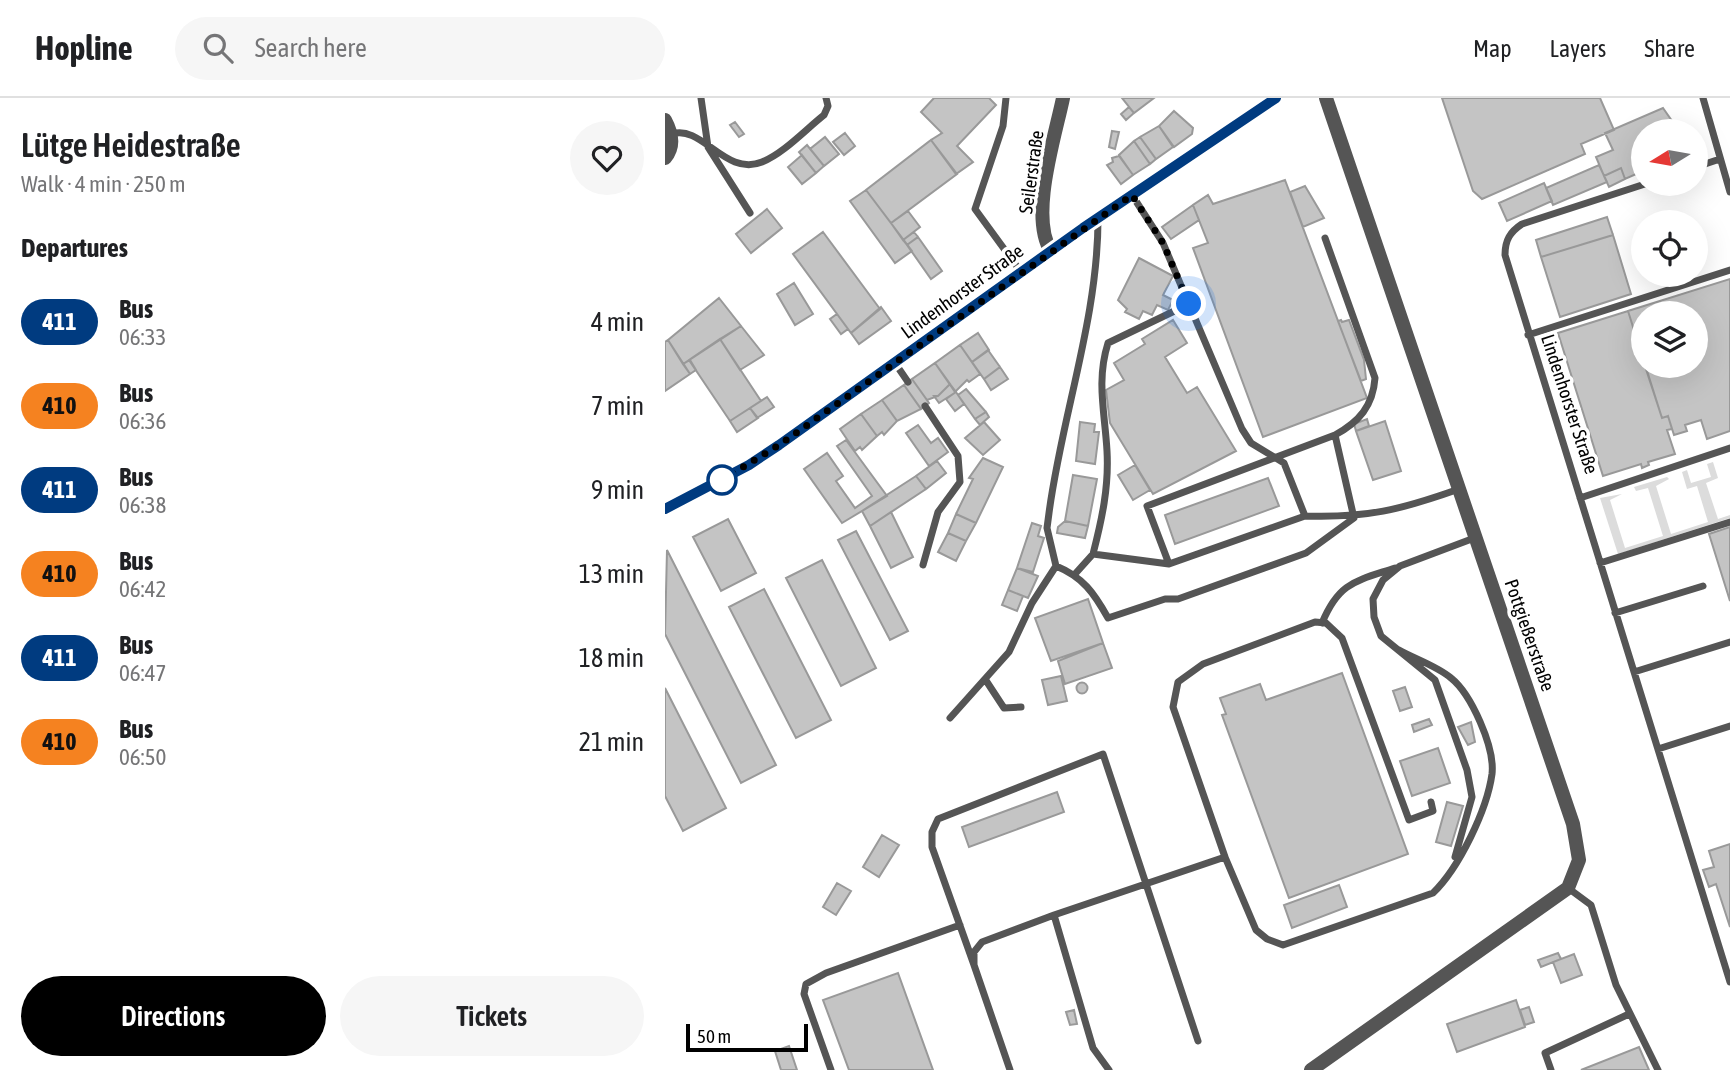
<!DOCTYPE html>
<meta charset="utf-8">
<style>
:root{--surface:#fff;--page:#f6f6f6;--text:#202124;--muted:#757577;--line:#e0e0e0;--accent:#000}
body{margin:0;font-family:"Asap Condensed",sans-serif;background:var(--page);color:var(--text);height:100vh;display:flex;flex-direction:column;font-size:26px;white-space:nowrap}
*{box-sizing:border-box;margin:0}
p{font-size:23px;color:var(--muted)}
.icon{flex:none;width:38px;height:38px;fill:none;stroke:currentColor;stroke-width:2;stroke-linecap:round;stroke-linejoin:round}
.map{position:relative;flex:1;overflow:hidden}
.drawer{display:flex;flex-direction:column;background:var(--surface);width:665px}
.drawer>*{flex:none}
.badge{padding:0 14px;border-radius:23px;font-size:24px;line-height:46px}
.needle{width:46px;rotate:259deg}
.fabs{position:absolute;left:966px;top:21px;display:grid;gap:14px}
.fabs a{display:grid;place-items:center;width:77px;height:77px;border-radius:50%;background:var(--surface);box-shadow:0 7px 28px #0002;font-size:35px}
.scale{position:absolute;left:21px;bottom:18px;width:122px;box-sizing:border-box;padding-left:7px;border:4px solid #000;border-top:0;font-size:19px;line-height:24px;white-space:nowrap;color:#000;-webkit-text-stroke:5px #fff;paint-order:stroke}
.you{position:absolute;width:35px;height:35px;margin:-18px;border:5px solid #fff;border-radius:50%;background:#1a73e8;box-shadow:0 0 0 10px #1a73e833}
.map>.badge{position:absolute;translate:-50% -50%;box-shadow:0 0 0 4px #fff}
h2{padding:0 21px;font-size:26px;line-height:63px}
.round{display:grid;place-items:center;flex:none;width:74px;height:74px;border-radius:37px;background:var(--page)}
.overview{display:flex;align-items:center;justify-content:space-between;height:119px;padding:0 21px}
h1{font-size:33px;font-weight:600;line-height:52px}
.primary-button{display:flex;gap:14px;margin-top:auto;padding:14px 21px}
.primary-button a{flex:1;height:80px;border-radius:42px;background:var(--accent);color:#fff;font-size:28px;font-weight:600;line-height:80px;text-align:center}
.primary-button a+a{background:var(--page);color:var(--text)}
ul{padding:0;list-style:none}
li{display:flex;align-items:center;gap:21px;height:84px;padding:0 21px}
li div{flex:1}
li b{display:block;font-size:26px}
li em{font-style:normal}
li .badge{min-width:77px;font-weight:700;text-align:center}
header{display:flex;align-items:center;gap:42px;box-sizing:border-box;height:98px;padding:0 35px;background:var(--surface);border-bottom:2px solid var(--line)}
header strong{font-size:33px}
nav{display:flex;gap:38px;margin-inline-start:auto;font-size:24px}
.search{width:490px;height:63px;background:var(--page);display:flex;align-items:center;gap:18px;box-sizing:border-box;padding:0 24px;border-radius:38px;color:var(--muted);font-size:26px}
main{display:flex;flex:1;min-height:0}
.map>svg:first-child{display:block}
.green{fill:#dcdcdc}
.building{fill:#c4c4c4;stroke:#999;stroke-width:2}
.lines{fill:none;stroke-linecap:round;stroke-linejoin:round}
.service{stroke:#555;stroke-width:7}
.minor{stroke:#555;stroke-width:14}
.tertiary{stroke:#555;stroke-width:14}
.line-casing{stroke:#fff;stroke-width:16}
.line{stroke:#003b80;stroke-width:10}
.walk{stroke:#000;stroke-width:7;stroke-dasharray:0 12.6}
.stop-dot{fill:#fff;stroke:#003b80;stroke-width:3.5}
.labels{text-anchor:middle;dominant-baseline:central;stroke-width:7;stroke-linejoin:round;paint-order:stroke}
.street-label{font-size:19px;fill:#000;stroke:#fff}
</style>
<header>
<strong>Hopline</strong>
<div class="search"><svg class="icon" aria-label="search" viewBox="0 0 24 24"><circle cx="10" cy="10" r="6"/><path d="M15 15l6 6"/></svg>Search here</div>
<nav><a>Map</a><a>Layers</a><a>Share</a></nav>
</header>
<main>
<section class="drawer">
<div class="overview"><div><h1>Lütge Heidestraße</h1><p>Walk · 4 min · 250 m</p></div><a class="round"><svg class="icon" aria-label="heart" viewBox="0 0 24 24"><path d="M12 20l-8-8c-3-5 5-10 8-4 3-6 11-1 8 4z"/></svg></a></div>
<h2>Departures</h2>
<ul>
<li><span class="badge" style="background:#003b80;color:#fff">411</span><div><b>Bus</b><p>06:33</p></div><em>4 min</em></li>
<li><span class="badge" style="background:#f58220;color:#111">410</span><div><b>Bus</b><p>06:36</p></div><em>7 min</em></li>
<li><span class="badge" style="background:#003b80;color:#fff">411</span><div><b>Bus</b><p>06:38</p></div><em>9 min</em></li>
<li><span class="badge" style="background:#f58220;color:#111">410</span><div><b>Bus</b><p>06:42</p></div><em>13 min</em></li>
<li><span class="badge" style="background:#003b80;color:#fff">411</span><div><b>Bus</b><p>06:47</p></div><em>18 min</em></li>
<li><span class="badge" style="background:#f58220;color:#111">410</span><div><b>Bus</b><p>06:50</p></div><em>21 min</em></li>
</ul>
<div class="primary-button"><a>Directions</a><a>Tickets</a></div>
</section>
<div class="map">
<svg width="1065" height="972" viewBox="0 0 1065 972">
<rect width="100%" height="100%" fill="#fff"/>
<path class="green" d="M1048,364L1053,380L1041,385L1053,421L1065,417V420L953,456L935,400L957,396L945,402L960,450L998,438L983,390L971,393L969,389L1002,379L1004,381L991,388L1006,436L1043,424L1032,388L1022,391L1017,374L1022,372L1026,385L1046,379L1042,366Z"/>
<path class="building" d="M269,0H324L331,7L292,48L308,64L291,76L266,42L277,35L256,14Z
M457,0H489L469,15Z
M777,0H935L949,32L916,46L920,56L817,101L808,93Z
M464,9L469,15L461,22L456,16Z
M998,10L1007,23L1009,33H978V73L960,81L956,70L939,78L931,59L948,52L940,35Z
M509,13L528,30L527,36L509,49L494,28Z
M70,24L79,36L74,39L65,27Z
M494,28L508,49L491,61L475,39Z
M447,33L454,34L450,51L444,49Z
M180,35L190,48L179,57L168,44Z
M160,39L174,56L159,68L145,51Z
M475,39L491,61L485,66L469,43Z
M266,42L292,76L226,125L201,92Z
M469,43L485,66L468,77L454,57Z
M142,47L159,68L151,75L134,54Z
M137,57L151,75L137,86L123,69Z
M454,58L468,77L456,86L442,67L448,64L447,60Z
M934,67L942,84L888,107L881,90Z
M956,70L960,81L944,89L939,78Z
M620,82L702,300L598,339L528,150L543,145L528,107L543,97L548,106Z
M879,85L887,103L842,123L834,105Z
M640,88L659,120L638,129L625,94Z
M201,92L247,153L230,165L185,103Z
M528,107L534,122L506,141L497,129Z
M102,111L117,130L86,155L71,136Z
M243,113L255,129L238,142L226,125Z
M942,119L948,137L876,159L871,142Z
M158,134L215,211L186,235L128,156Z
M249,134L253,139L242,147L238,142Z
M948,137L966,196L895,219L876,159Z
M253,139L277,173L266,181L242,147Z
M474,160L508,178L498,197L508,202L503,212L492,207L487,217L478,213L474,221L460,214L462,211L453,202Z
M1065,181V333L1042,341L1036,322L1020,327L1022,333L1009,337L1003,318L997,320L980,268H1031V215H978V261L963,213Z
M129,185L148,216L130,227L112,196Z
M54,200L76,228L18,266L3,242Z
M216,209L226,223L194,246L186,235Z
M963,213L997,320L1003,318L1007,331L1002,332L1010,356L983,364L984,367L977,370L976,366L938,378L893,235Z
M172,216L183,231L176,236L165,221Z
M508,222L522,245L500,259L522,295L532,289L571,353L488,396L445,325L441,292L459,282L449,265L480,246L477,241Z
M676,222L677,224L684,222L699,262L701,281L696,283L673,223Z
M76,228L99,257L75,272L55,241Z
M313,235L324,252L307,264L295,247Z
M55,241L96,303L65,323L24,262Z
M3,242L25,276L0,293V244Z
M295,247L315,276L304,284L302,282L290,294L270,265Z
M323,252L335,269L319,281L307,264Z
M25,262L31,272L25,276L18,266Z
M270,265L285,286L273,298L262,302L247,281Z
M335,269L343,281L326,292L319,281Z
M247,281L264,305L256,311L239,287Z
M285,286L291,294L274,305L269,298H273Z
M239,287L256,311L232,323L217,302Z
M301,291L321,314L310,321L293,297Z
M291,294L299,306L290,313L281,301Z
M102,299L109,309L92,320L85,310Z
M217,302L232,323L219,337L217,334L212,338L196,316Z
M85,310L93,320L72,334L65,323Z
M321,314L324,319L315,327L310,321Z
M196,316L212,338L197,352L195,349L190,353L175,331Z
M702,321L704,328L691,333L689,326Z
M720,323L736,373L708,382L691,333Z
M319,324L335,342L318,357L300,340Z
M415,324L430,326L429,334H434L430,366L411,363Z
M253,327L266,345L273,340L283,354L264,368L241,335Z
M181,342L222,398L177,425L139,371L162,355L178,378L171,383L190,410L207,398L172,348Z
M318,360L338,369L311,425L291,416L308,381L304,380Z
M272,363L281,375L261,391L251,378Z
M470,367L485,392L468,402L453,377Z
M408,377L432,381L423,428L400,423Z
M251,378L261,391L205,428L197,413Z
M603,380L614,408L510,446L500,417Z
M226,414L248,459L226,470L205,428Z
M291,416L311,425L301,443L283,435Z
M63,421L91,475L56,493L28,439Z
M400,423L423,428L420,440L392,435L393,429Z
M367,425L376,428L373,438L379,440L368,474L352,470Z
M1065,429V503L1044,436Z
M191,433L243,533L225,542L173,442Z
M283,435L301,443L291,463L273,454Z
M2,452L111,667L76,685L0,536Z
M157,462L211,570L176,588L121,480Z
M352,470L373,478L363,500L343,492Z
M99,491L166,622L131,640L64,509Z
M343,492L358,498L352,513L337,507Z
M423,501L438,545L386,563L370,520Z
M438,545L447,570L400,586L393,563Z
M677,575L743,756L624,800L557,617L561,616L555,600L595,586L601,602Z
M396,578L402,603L383,607L377,582Z
M411.5 590a5.5 5.5 0 1 1 11 0a5.5 5.5 0 1 1-11 0Z
M740,589L747,609L735,613L728,593Z
M0,590L61,710L18,733L0,698Z
M764,621L767,627L749,634L747,627Z
M806,624L810,644L803,647L793,629Z
M773,650L785,685L747,698L735,663Z
M392,694L399,714L304,749L297,729Z
M782,704L798,708L786,748L771,744Z
M217,737L234,747L214,779L198,769Z
M1065,746V829L1051,786L1044,789L1038,772L1049,769L1044,753Z
M172,785L186,793L171,817L158,809Z
M674,787L682,809L627,830L619,807Z
M893,855L896,861L876,869L873,862Z
M909,856L917,877L896,885L888,864Z
M233,875L268,972H184L158,902Z
M851,902L860,929L792,954L782,926Z
M864,909L869,924L860,927L855,912Z
M409,912L412,926L405,927L401,914Z
M124,948L132,972H116L110,953Z
M974,949L984,972H916Z"/>
<g class="lines">
<path class="service" d="M36,0L43,49L85,115
M341,0L338,28L310,111L356,174
M1038,0L1065,94
M7,36C37,26 60,79 97,64C119,55 140,32 159,17L163,8L161,0
M1031,69L1055,61
M980,86L857,126C845,134 840,142 840,157L1065,884
M467,97L498,145L577,331L586,345L619,365L640,418C702,420 735,412 794,391
M660,140L710,280C708,308 694,324 670,337
M863,237L1065,172
M230,265L243,284
M915,400L1065,350
M428,456C437,421 444,389 442,353C440,315 431,283 443,245L524,206
M935,465L1065,424
M258,467L273,414L295,384L293,358L260,308
M391,468L382,430L384,415C397,317 433,220 433,121
M410,476L428,456L504,466L640,418
M950,515L1038,488
M657,525C674,484 691,483 730,470
M969,574L1065,544
M320,581L339,610L356,609
M285,620L344,554L367,505L391,468C418,479 429,495 443,520L500,501H513L641,455L689,420L670,337L482,408L504,466
M993,651L1065,628
M560,759L591,832L602,841L618,847L768,795C794,770 822,712 827,676C830,649 806,596 786,580C772,568 750,561 734,552
M790,759L807,699L802,672L770,582L716,538L709,519L708,501L718,482L735,468L812,439
M903,790L926,807L951,887L993,972
M309,867L267,749V734L273,721L438,656L533,943
M166,972L139,896L141,886L161,875L295,827
M345,972L309,867V854L317,844L389,817
M444,972L428,950L389,817L560,759L508,609L513,584L538,566L650,524L661,525L677,540L744,722L768,713L766,704
M886,972L880,955L964,916"/>
<path class="minor" d="M0,22C7,35 10,48 0,60
M386,153C364,119 390,39 398,0"/>
<path class="tertiary" d="M0,411L84,367L114,347L418,130L611,0
M646,972L903,790L914,762L908,726L661,0"/>
</g>
<g class="lines">
<g class="line-casing">
<path id="line" d="M0,411L84,367L114,347L418,130L611,0"/>
</g>
<use href="#line" class="line"/>
<path class="walk" d="M57,382L114,347L467,97L498,145L524,206"/>
</g>
<circle class="stop-dot" cx="57" cy="382" r="14"/>
<g class="labels">
<g class="street-label">
<text transform="translate(366 74) rotate(-82)">Seilerstraße</text>
<text transform="translate(297 193) rotate(-36)">Lindenhorster Straße</text>
<text transform="translate(905 306) rotate(72)">Lindenhorster Straße</text>
<text transform="translate(865 537) rotate(71)">Pottgießerstraße</text>
</g>
</g>
</svg>
<div class="fabs">
<a><svg class="needle" viewBox="-14 -14 28 28"><path d="M0-13l5 13h-10z" fill="#e53935"/><path d="M0 13l5-13h-10z" fill="#757577"/></svg></a>
<a><svg class="icon" aria-label="locate" viewBox="0 0 24 24"><circle cx="12" cy="12" r="6"/><path d="M12 2v4M12 18v4M2 12h4M18 12h4"/></svg></a>
<a><svg class="icon" aria-label="layers" viewBox="0 0 24 24"><path d="M12 4l9 5-9 5-9-5zM3 14l9 5 9-5"/></svg></a>
</div>
<div class="scale">50 m</div>
<div class="you" style="left:524px;top:206px"></div>
</div>
</main>
